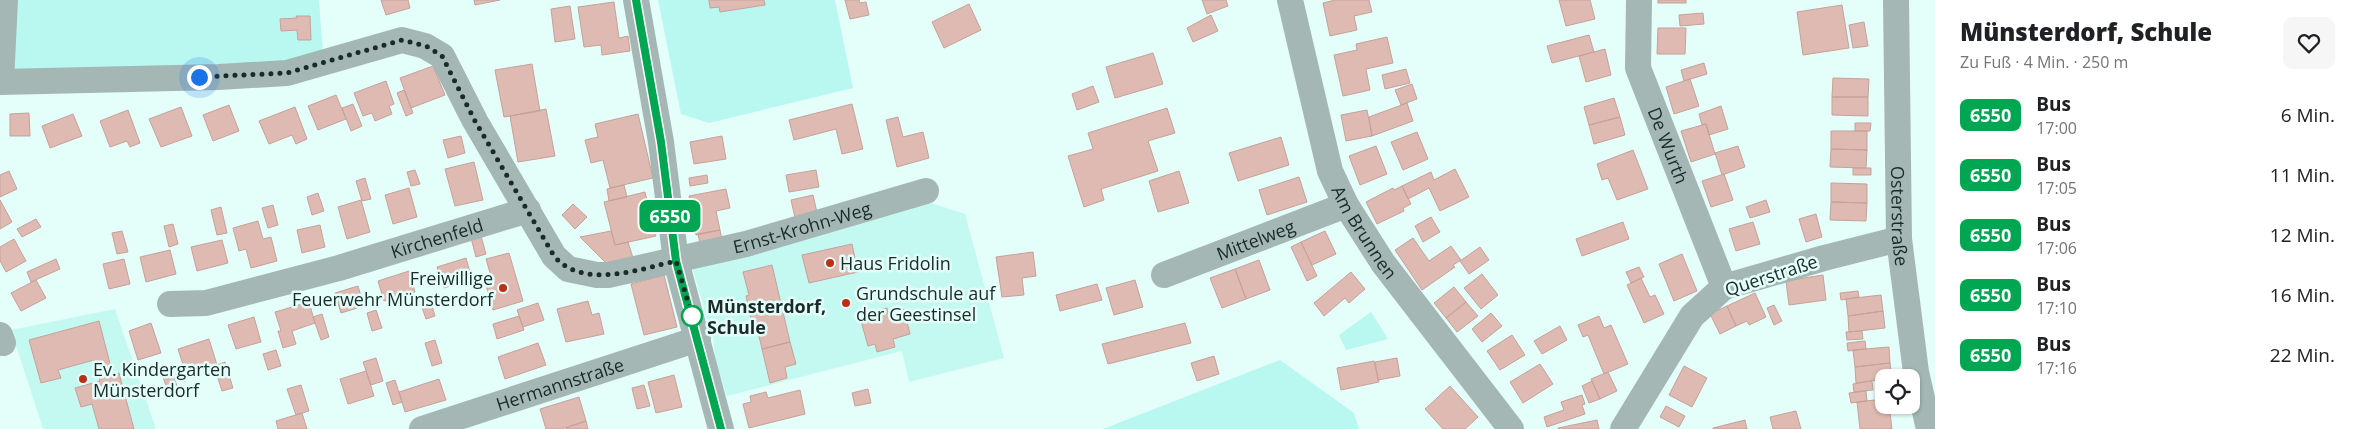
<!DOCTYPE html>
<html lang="de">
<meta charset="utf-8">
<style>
:root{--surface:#fff;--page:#f6f6f6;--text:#202124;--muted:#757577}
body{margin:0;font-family:"Open Sans",sans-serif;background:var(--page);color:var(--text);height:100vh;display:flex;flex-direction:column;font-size:19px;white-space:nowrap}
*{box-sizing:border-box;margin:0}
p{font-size:16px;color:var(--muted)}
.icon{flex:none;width:28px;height:28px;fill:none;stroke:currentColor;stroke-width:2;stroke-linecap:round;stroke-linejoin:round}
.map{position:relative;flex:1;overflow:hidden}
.details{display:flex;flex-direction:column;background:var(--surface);width:425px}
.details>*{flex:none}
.badge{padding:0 10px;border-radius:8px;font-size:18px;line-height:32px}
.controls{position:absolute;left:1875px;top:369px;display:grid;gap:10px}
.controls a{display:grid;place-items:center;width:45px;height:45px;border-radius:10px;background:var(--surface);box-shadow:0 1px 4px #0004;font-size:25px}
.you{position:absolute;width:25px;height:25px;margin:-12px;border:4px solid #fff;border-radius:50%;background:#1a73e8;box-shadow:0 0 0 8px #1a73e833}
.map>.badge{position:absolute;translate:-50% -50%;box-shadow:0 0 0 2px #fff}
.round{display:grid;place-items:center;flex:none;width:52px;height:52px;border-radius:10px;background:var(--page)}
.summary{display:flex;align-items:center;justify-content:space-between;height:85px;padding:0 25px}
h1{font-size:24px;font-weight:800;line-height:38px}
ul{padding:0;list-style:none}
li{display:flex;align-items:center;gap:15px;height:60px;padding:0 25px}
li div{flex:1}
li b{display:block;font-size:19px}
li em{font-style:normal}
li .badge{min-width:55px;font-weight:700;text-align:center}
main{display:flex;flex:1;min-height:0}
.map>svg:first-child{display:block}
.built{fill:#c4f9f2}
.green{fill:#b8f8f0}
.building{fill:#dfbab2;stroke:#c6a199}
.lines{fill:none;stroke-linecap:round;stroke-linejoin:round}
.minor{stroke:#a5b7b4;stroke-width:26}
.line-casing{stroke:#fff;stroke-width:11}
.line{stroke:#00a651;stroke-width:8}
.walk{stroke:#192a28;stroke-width:5;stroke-dasharray:0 9}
.poi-dot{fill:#bb2f16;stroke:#e4fefa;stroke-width:2}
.stop-dot{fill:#fff;stroke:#00a651;stroke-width:2.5}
.labels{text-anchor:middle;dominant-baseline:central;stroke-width:5;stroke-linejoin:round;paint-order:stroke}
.street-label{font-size:18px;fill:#192a28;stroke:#e4fefa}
.poi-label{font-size:18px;fill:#192a28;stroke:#e4fefa;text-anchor:start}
.stop-label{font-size:18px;font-weight:bold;fill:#192a28;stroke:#e4fefa;text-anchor:start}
</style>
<main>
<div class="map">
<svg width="1935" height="429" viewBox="0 0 1935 429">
<rect width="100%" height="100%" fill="#e4fefa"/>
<path class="built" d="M931,203L965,214L1004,358L909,382L902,351L727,396L716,362L713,338L692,267Z
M115,309L156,429H43L11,330Z"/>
<path class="green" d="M17,0H319L323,53L281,66L14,70Z
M658,0H835L853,88L709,123L681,114Z
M1371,312L1388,339L1346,350L1339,335Z
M1280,360L1354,413L1359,429H1103Z"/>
<path class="building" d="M381,0H408L410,8L386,15Z
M474,0H500L475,5Z
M709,0H764L765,5L720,12L719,7L710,8Z
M845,0H859L860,3L866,2L869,15L850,19Z
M1202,0H1226L1228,6L1207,14Z
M1335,0H1369L1372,12L1354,16L1357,30L1330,36L1323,3Z
M1559,0H1590L1595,19L1566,26Z
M1658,0H1686V3H1658Z
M614,2L619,38L628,36L630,51L602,55L601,45L584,47L578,7Z
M969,4L981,30L944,48L932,22Z
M1842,5L1849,48L1803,55L1797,12Z
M570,6L575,39L555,42L551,9Z
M1703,13L1704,24L1680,26L1679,15Z
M1211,15L1218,31L1193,42L1187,28Z
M296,16H310L311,40H298L297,30L281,31L280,19L297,18Z
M1864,22L1868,46L1853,48L1849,25Z
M1658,28H1686L1685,54H1657Z
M1589,35L1594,52L1552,63L1547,46Z
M1387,37L1393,63L1366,69L1370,90L1343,96L1334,55L1357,50L1356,44Z
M1605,49L1611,75L1586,82L1579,56Z
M1153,53L1163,84L1115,98L1106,67Z
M1704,63L1707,74L1684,81L1681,70Z
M532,64L540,111L504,117L495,70Z
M433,66L445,95L411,108L400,78Z
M1406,69L1410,83L1385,89L1382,75Z
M1833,78L1869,79L1868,97H1832Z
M1690,79L1699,106L1674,114L1666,87Z
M386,81L394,104L389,106L392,114L375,121L372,113L363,116L354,93Z
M1412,84L1417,99L1401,105L1395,90Z
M1093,86L1099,102L1077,110L1072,94Z
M404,90L413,113L406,116L397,93Z
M336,95L346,119L318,130L308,106Z
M1832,97H1868V116L1832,115Z
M1614,98L1620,117L1589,125L1584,107Z
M1407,103L1413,121L1372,136L1369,117Z
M353,104L362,126L351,131L342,108Z
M852,104L863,149L842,154L836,129L794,140L789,120Z
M229,105L239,131L213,141L203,115Z
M1721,106L1728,129L1709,135L1706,124L1702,125L1699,114Z
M181,107L192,136L161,147L149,119Z
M295,107L307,139L296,144L292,135L269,144L259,121Z
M1167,108L1175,133L1148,141L1158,171L1101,189L1104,200L1084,207L1068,156L1093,149L1088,133Z
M546,109L555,156L518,162L510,116Z
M128,110L140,143L130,147L127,141L110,147L100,121Z
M1367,110L1372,136L1346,141L1341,115Z
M29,113L30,136H10V114Z
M73,114L82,136L50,148L42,126Z
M638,114L653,178L610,188L603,160L591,163L585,140L598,137L595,124Z
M898,117L903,137L923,132L929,158L897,167L886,120Z
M1620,117L1625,135L1594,144L1589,125Z
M1855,123H1871L1870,131H1855Z
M1706,124L1715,154L1691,162L1681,131Z
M1831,131H1867V150L1831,149Z
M1417,132L1428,159L1403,170L1391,142Z
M461,136L465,153L448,158L443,140Z
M722,136L726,159L694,164L690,142Z
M1281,137L1289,165L1238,181L1229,153Z
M1376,146L1387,174L1360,185L1349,156Z
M1738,146L1745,167L1722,175L1715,153Z
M1831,149L1867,150L1866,168L1830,167Z
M1633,150L1648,189L1617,200L1608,178L1602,180L1597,164Z
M474,162L483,200L455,206L445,169Z
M1853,168H1871V175H1853Z
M1455,169L1469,197L1440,211L1429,188L1408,199L1402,186L1431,172L1434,180Z
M415,170L420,184L411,186L407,172Z
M816,170L819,187L789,192L786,175Z
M9,171L17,189L0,197V175Z
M1179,171L1189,203L1158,212L1149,181Z
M1724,174L1733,200L1711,207L1702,181Z
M707,175L708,183L690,186L689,178Z
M1299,177L1307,202L1267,215L1259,190Z
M365,178L371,199L362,201L356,181Z
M1831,183L1867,184V203L1831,202Z
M624,185L627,197L609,201L607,189Z
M1402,186L1411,204L1403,208L1404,211L1377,224L1366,202L1393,188L1394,190Z
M409,188L417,217L393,224L385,195Z
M726,189L730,208L716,211L720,230L696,235L689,196Z
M645,192L656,236L615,245L604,202Z
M318,193L324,211L312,215L307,197Z
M813,195L818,217L796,222L791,200Z
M0,200L12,222L0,229Z
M361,200L370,232L347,239L338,207Z
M1766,200L1770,212L1750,218L1746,207Z
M1831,202L1867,203L1866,221L1830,220Z
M573,204L587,217L575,229L562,215Z
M273,205L278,225L268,228L262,208Z
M221,207L227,233L217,235L211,210Z
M1816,214L1822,237L1806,242L1799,219Z
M1431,217L1440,232L1423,242L1415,226Z
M36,219L41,227L22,237L17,229Z
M258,221L263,239L271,237L277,261L251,268L246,249L239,251L233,228Z
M1623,222L1629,239L1582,256L1576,239Z
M1753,222L1760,244L1736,251L1729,229Z
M173,224L178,244L169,247L164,226Z
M320,225L325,247L302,253L297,230Z
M720,230L722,240L700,244L698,234Z
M122,231L128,252L117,254L112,233Z
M611,231L615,245L628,242L634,261L609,266L580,237Z
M1325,231L1336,254L1312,265L1301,242Z
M481,236L486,254L476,257L471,238Z
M1413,238L1429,261L1451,246L1461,260L1453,265L1455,267L1422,290L1395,250Z
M14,239L26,261L6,272L0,261V247Z
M222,240L228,263L197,271L191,247Z
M1301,242L1317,276L1307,281L1291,247Z
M852,244L858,272L809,283L802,255Z
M1480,247L1489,260L1469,274L1460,261Z
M170,250L176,274L146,282L140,257Z
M1033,252L1036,276L1022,278L1024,295L1002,297L996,257Z
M509,253L523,301L493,310L483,275L490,273L486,259Z
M1682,254L1697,291L1674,301L1659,264Z
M466,258L472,279L444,288L437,267Z
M56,259L60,269L31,282L27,272Z
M124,259L130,284L109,289L103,264Z
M1259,260L1270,290L1246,299L1235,269Z
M772,265L790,342L762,349L756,323L752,324L746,296L749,295L743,272Z
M1639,267L1644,277L1631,283L1626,272Z
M1235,269L1246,299L1222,308L1210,278Z
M409,271L415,292L384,301L378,281Z
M1351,272L1365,289L1349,303L1345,298L1324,316L1314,303Z
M1482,274L1498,295L1481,309L1464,288Z
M664,275L677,327L644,335L631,284Z
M1823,275L1826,300L1789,305L1786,281Z
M1641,278L1650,297L1655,295L1664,314L1644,323L1627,285Z
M36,280L46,298L21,311L11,293Z
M1135,280L1143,307L1114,315L1106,288Z
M1097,284L1102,300L1060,311L1056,295Z
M358,286L364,306L341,313L335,293Z
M1454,287L1466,302L1446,318L1434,303Z
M1858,291L1859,297L1841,300L1840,293Z
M1755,293L1766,317L1749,325L1747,321L1736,326L1727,306Z
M1881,295L1883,311L1848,316L1846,299Z
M429,296L435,316L426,319L419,299Z
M588,301L592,315L599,313L604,334L566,342L557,309Z
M309,302L315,323L292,331L296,344L283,348L278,331H281L275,312Z
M1466,302L1478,316L1457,332L1446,318Z
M538,303L544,320L523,327L517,310Z
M1774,305L1782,321L1774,325L1767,308Z
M1727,306L1736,326L1720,334L1710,314Z
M887,308L888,314L904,309L910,334L893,339L895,347L877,352L875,344L868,346L861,321L869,318L868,313Z
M376,310L382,328L372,331L367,313Z
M1883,311L1885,328L1849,332L1848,316Z
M1491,313L1502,326L1482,342L1472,329Z
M322,314L329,337L321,340L313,317Z
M519,316L524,330L497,339L493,324Z
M1599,316L1604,328L1611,325L1628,364L1604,374L1588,335L1583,337L1578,325Z
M254,317L261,342L236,349L228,325Z
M99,321L113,375L119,373L134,429H99L92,404L81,407L75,388L100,381L94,360L58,370L61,378L41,383L29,340Z
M151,323L161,353L138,360L129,331Z
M1185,323L1191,343L1108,364L1102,344Z
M1560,326L1567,340L1542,354L1534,341Z
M1862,331L1863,339L1847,340L1846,332Z
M1512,335L1525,355L1500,370L1487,351Z
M209,339L217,365L186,374L178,349Z
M435,340L442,363L432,366L425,343Z
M1865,341L1866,349L1848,351L1847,343Z
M790,342L796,364L785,367L787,378L770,383L762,349Z
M538,343L546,365L505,379L498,357Z
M1889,347L1890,363L1855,367L1853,350Z
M276,350L281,366L268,370L263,354Z
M1214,356L1219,374L1197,381L1191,363Z
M376,358L383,381L371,385L363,362Z
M1397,358L1400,376L1378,380L1375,362Z
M1374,361L1379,382L1341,390L1337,368Z
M225,362L233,388L222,391L214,366Z
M1890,363L1892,378L1856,383L1855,367Z
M1540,364L1553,384L1523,403L1510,382Z
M170,365L177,386L167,389L160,368Z
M1684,366L1707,378L1692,407L1669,395Z
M366,371L374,396L348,404L340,379Z
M1608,372L1617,391L1600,399L1591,379Z
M674,375L682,407L656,413L648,382Z
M439,379L446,400L405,412L399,392Z
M395,380L402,402L393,405L386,383Z
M1592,381L1600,399L1589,403L1582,386Z
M1872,381L1873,390L1854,392L1853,384Z
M301,385L309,411L296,415L287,389Z
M644,385L650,406L637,409L632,388Z
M1450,386L1478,417L1465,429H1443L1425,409Z
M868,389L871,403L855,406L852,393Z
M800,390L805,414L749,428L743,404L751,402L750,396L766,392L768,398Z
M1866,391L1867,401L1851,403L1849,393Z
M1582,395L1585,404L1582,405L1585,414L1547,427L1544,417L1564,410L1561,402Z
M579,397L586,421L561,429H546L540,409Z
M1884,399V405H1889L1892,429H1860L1857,402Z
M1666,406L1685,416L1679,427L1660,417Z
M1796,411L1801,429H1773L1770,417Z
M302,413L307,429H278L276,421Z
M1597,420L1599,429H1558V428Z
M1745,420L1747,429H1713V428Z
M586,421L588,429H566V428Z"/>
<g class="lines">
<g class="minor">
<path d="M636,0L661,142L676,261L721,429"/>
<path id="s1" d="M1290,0L1330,171L1346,205L1383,263L1511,429"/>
<path id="s2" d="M1639,0L1638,68L1724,287"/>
<path id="s3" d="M1896,0L1899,239L1916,372L1929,429"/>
<path id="s4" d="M0,82L219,77L287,73L402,40L425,46L442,56L475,121L554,256L568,269L597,275H608L746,244L926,191"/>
<path d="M1,82L5,0"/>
<path id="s5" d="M1164,275L1346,205"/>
<path id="s6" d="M170,304L206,303L339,268L528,210"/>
<path d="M0,335L3,343"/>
<path id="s7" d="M422,429L698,339"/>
<path d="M1623,429L1692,316L1724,287L1824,258L1899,239"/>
</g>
</g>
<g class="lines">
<g class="line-casing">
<path id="line" d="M636,0L661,142L676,261L721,429"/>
</g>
<use href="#line" class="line"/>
<path class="walk" d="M199,77L287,73L402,40L426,46L442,56L475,121L554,256C583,290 640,269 676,261L692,316"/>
</g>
<g class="poi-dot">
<circle cx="830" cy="263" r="5"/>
<circle cx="503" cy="288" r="5"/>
<circle cx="846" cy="303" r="5"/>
<circle cx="83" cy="379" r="5"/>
</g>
<circle class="stop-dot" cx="692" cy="316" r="10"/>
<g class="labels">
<g class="street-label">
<text stroke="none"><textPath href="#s2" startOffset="151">De Wurth</textPath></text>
<text stroke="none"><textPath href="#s3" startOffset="216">Osterstraße</textPath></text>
<text stroke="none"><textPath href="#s4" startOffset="939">Ernst-Krohn-Weg</textPath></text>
<text stroke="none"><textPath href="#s1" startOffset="246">Am Brunnen</textPath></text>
<text stroke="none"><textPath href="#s6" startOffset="276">Kirchenfeld</textPath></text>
<text stroke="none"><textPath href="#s5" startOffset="98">Mittelweg</textPath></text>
<text transform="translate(1771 275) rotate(-18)">Querstraße</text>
<text stroke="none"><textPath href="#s7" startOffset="145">Hermannstraße</textPath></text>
</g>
<g class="poi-label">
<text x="840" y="263">Haus Fridolin</text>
<text x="493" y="278" text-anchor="end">Freiwillige<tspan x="493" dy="21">Feuerwehr Münsterdorf</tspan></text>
<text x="856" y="293">Grundschule auf<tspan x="856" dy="21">der Geestinsel</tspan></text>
<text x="93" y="369">Ev. Kindergarten<tspan x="93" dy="21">Münsterdorf</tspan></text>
</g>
<g class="stop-label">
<text x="707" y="306">Münsterdorf,<tspan x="707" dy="21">Schule</tspan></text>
</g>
</g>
</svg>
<div class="controls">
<a><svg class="icon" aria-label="locate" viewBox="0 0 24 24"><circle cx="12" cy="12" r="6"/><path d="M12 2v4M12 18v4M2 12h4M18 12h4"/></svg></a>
</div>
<div class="you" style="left:199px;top:77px"></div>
<b class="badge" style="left:670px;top:216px;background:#00a651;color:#fff">6550</b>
</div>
<section class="details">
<div class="summary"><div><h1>Münsterdorf, Schule</h1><p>Zu Fuß · 4 Min. · 250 m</p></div><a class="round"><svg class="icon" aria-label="heart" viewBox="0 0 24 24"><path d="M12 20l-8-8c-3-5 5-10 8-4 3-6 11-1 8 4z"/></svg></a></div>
<ul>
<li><span class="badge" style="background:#00a651;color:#fff">6550</span><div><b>Bus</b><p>17:00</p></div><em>6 Min.</em></li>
<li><span class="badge" style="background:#00a651;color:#fff">6550</span><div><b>Bus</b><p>17:05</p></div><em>11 Min.</em></li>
<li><span class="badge" style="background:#00a651;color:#fff">6550</span><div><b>Bus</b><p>17:06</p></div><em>12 Min.</em></li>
<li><span class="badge" style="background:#00a651;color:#fff">6550</span><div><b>Bus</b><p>17:10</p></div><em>16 Min.</em></li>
<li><span class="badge" style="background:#00a651;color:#fff">6550</span><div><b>Bus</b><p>17:16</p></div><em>22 Min.</em></li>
</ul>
</section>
</main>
